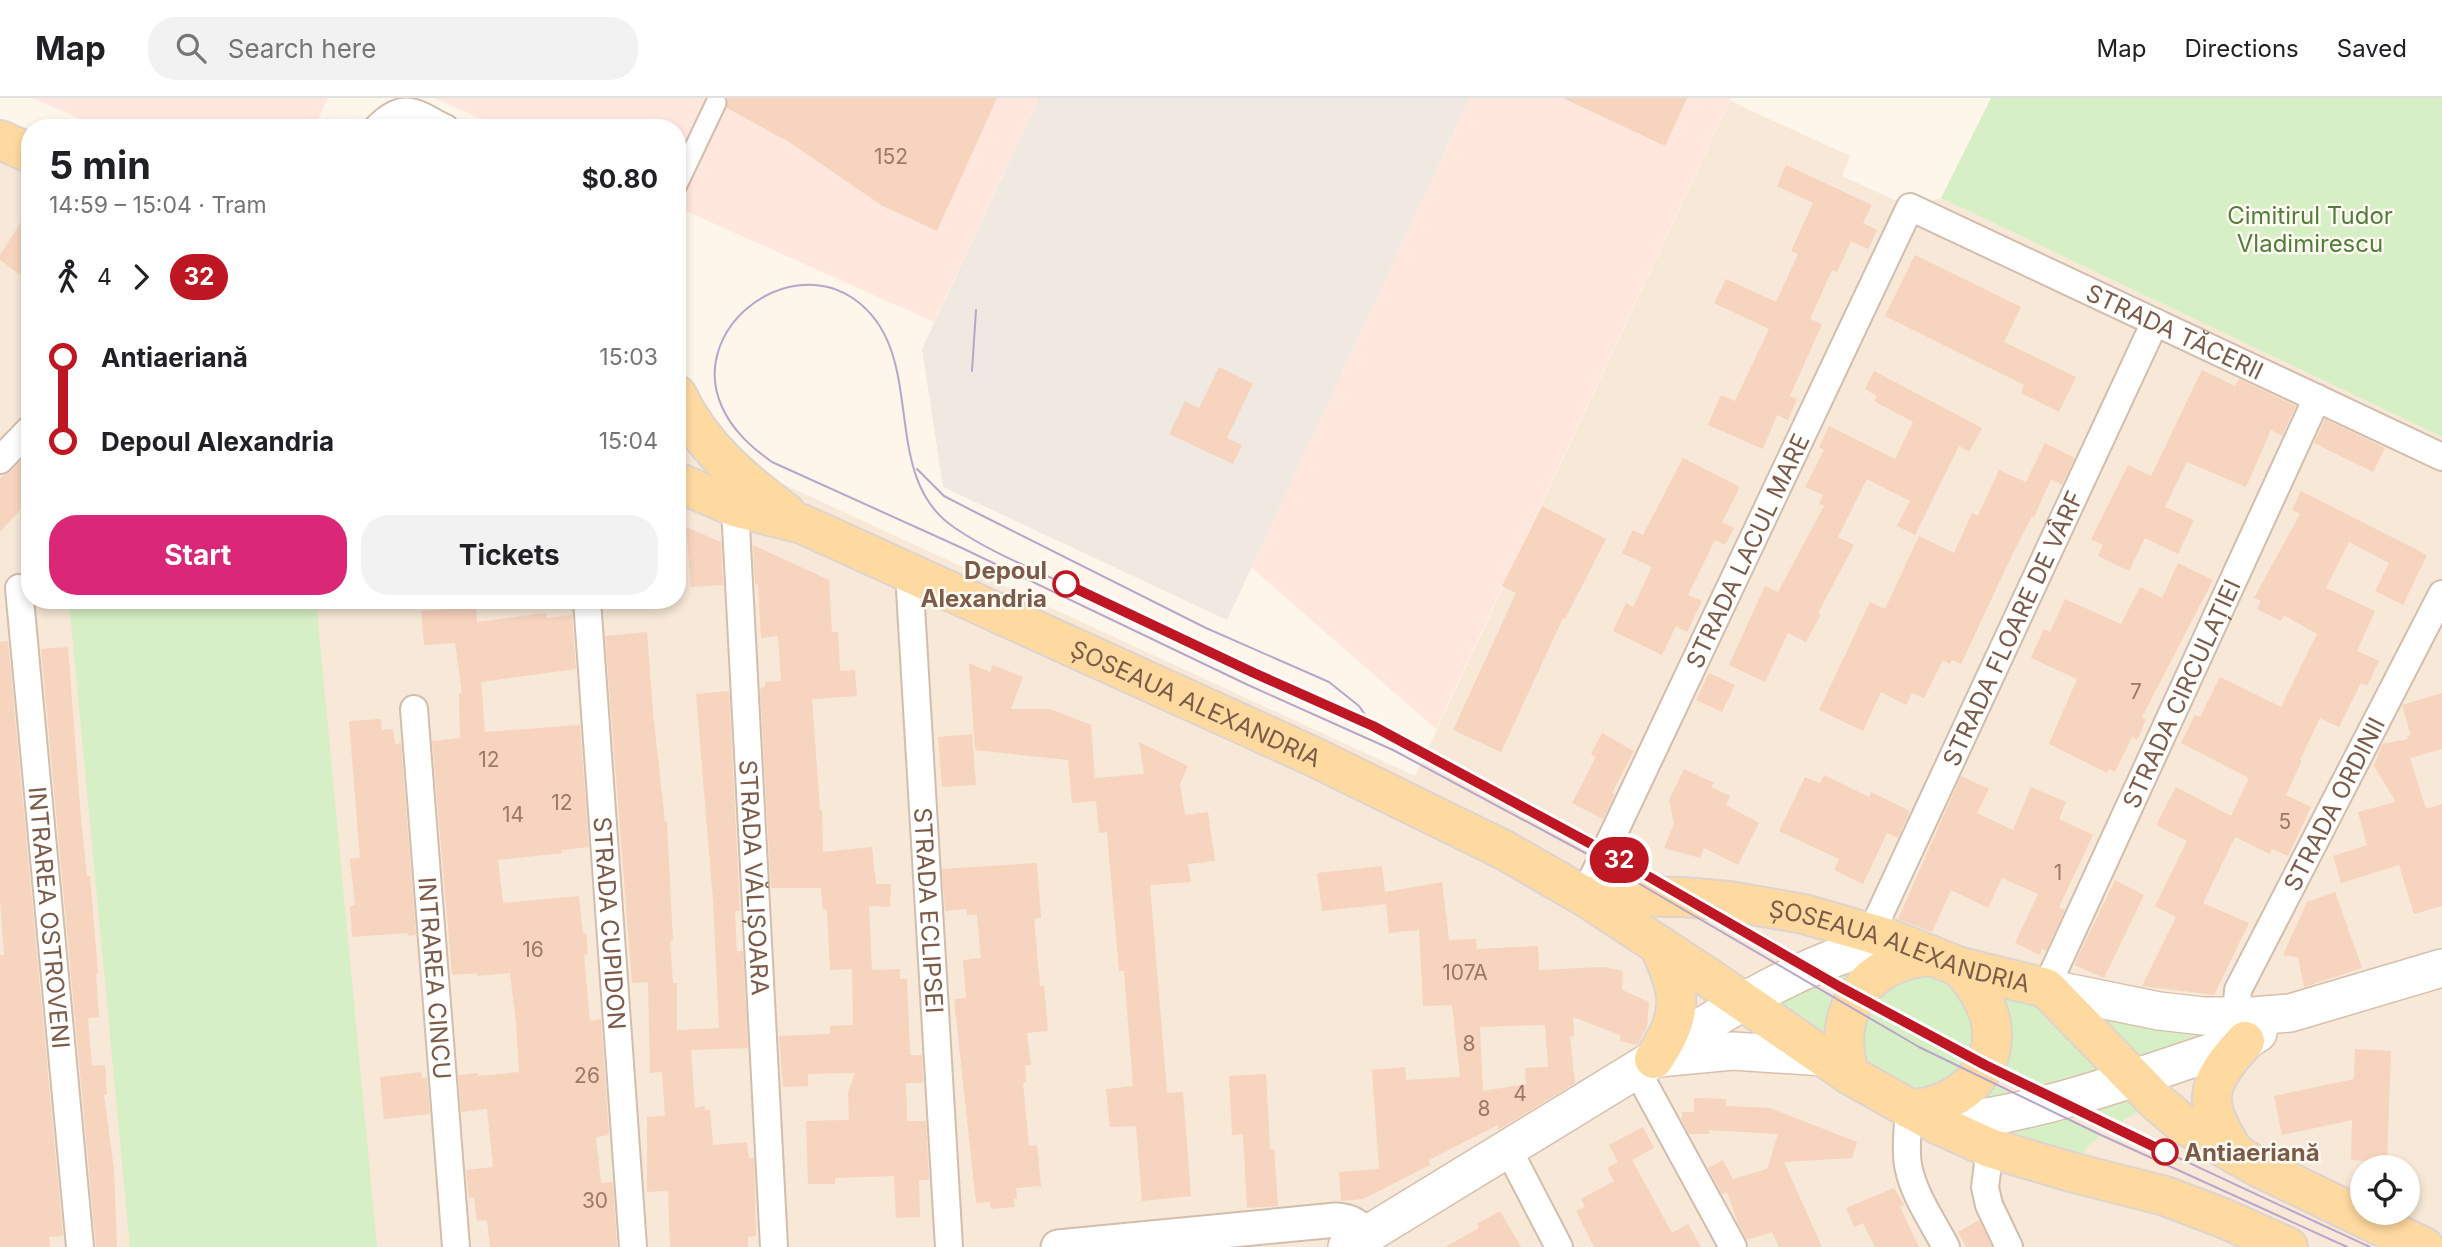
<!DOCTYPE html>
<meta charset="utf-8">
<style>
:root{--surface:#fff;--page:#f2f2f2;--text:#202124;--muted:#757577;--line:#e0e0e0;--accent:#db2777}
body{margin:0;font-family:Inter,sans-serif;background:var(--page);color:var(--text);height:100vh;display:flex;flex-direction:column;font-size:26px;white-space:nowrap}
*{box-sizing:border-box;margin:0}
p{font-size:23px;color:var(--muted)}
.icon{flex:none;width:38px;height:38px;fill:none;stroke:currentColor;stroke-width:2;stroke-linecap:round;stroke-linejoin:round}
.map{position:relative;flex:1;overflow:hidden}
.panel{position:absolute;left:21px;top:21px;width:665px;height:490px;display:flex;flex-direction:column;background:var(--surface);border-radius:28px;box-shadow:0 4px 10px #0003}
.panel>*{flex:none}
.badge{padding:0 14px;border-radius:23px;font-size:24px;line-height:46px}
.fabs{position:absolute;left:2350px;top:1057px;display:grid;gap:14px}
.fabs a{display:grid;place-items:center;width:70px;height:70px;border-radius:50%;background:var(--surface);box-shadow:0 4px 10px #0003;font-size:35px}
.map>.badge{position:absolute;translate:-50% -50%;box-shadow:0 0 0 4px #fff}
.legs{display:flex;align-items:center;gap:10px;height:77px;padding:0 28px;font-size:23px}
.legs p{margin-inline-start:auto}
.summary{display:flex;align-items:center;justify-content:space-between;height:119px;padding:0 28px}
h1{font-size:38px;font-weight:700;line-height:52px}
.primary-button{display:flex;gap:14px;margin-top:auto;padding:14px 28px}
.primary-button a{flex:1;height:80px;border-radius:28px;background:var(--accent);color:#fff;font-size:28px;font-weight:700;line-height:80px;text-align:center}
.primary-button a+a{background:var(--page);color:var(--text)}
ul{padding:0 28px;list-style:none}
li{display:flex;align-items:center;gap:24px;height:84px;font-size:26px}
li i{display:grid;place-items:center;width:10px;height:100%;margin:0 9px;background:currentColor}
li i::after{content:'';width:18px;height:18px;margin:-9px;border:5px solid;border-radius:50%;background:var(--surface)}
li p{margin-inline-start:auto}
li:first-child i{background:linear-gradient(#0000 50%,currentColor 0)}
li:last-child i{background:linear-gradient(currentColor 50%,#0000 0)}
header{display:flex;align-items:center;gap:42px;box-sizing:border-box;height:98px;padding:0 35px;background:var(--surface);border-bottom:2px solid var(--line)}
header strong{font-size:33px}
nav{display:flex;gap:38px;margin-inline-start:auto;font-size:24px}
.search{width:490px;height:63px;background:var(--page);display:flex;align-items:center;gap:18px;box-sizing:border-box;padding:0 24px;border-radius:28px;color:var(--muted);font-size:26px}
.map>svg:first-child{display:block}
.residential{fill:#f7e8d7;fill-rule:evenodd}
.commercial{fill:#ffe7dd}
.industrial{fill:#f0e9e2}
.green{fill:#d7efc5}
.building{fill:#f7d4be;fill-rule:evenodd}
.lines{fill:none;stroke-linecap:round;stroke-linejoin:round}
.pedestrian-casing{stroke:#d3bdad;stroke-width:23}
.minor-casing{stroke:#d3bdad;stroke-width:30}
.tertiary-casing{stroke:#d3bdad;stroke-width:37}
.secondary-casing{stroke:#d9bfac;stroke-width:40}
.primary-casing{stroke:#ddd4d0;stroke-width:42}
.pedestrian{stroke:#fff;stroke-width:19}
.minor{stroke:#fff;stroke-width:26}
.tertiary{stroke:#fff;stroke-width:33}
.secondary{stroke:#fff;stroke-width:37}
.primary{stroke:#ffdaa0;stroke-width:38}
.tram{stroke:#b9a5cb;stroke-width:2}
.line-1-casing{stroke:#fff;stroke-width:16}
.line-1{stroke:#be1622;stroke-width:10}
.stop-1-dot{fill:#fff;stroke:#be1622;stroke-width:3.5}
.labels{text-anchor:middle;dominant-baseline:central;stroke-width:5;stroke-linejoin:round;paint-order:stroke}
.number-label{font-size:21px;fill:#9c7966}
.park-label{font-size:24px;fill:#517e3c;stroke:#fffaf2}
.street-label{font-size:24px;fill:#7d5b49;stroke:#fffaf2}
.stop-label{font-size:24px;font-weight:bold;fill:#7d5b49;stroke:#fffaf2;text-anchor:end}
</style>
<header>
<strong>Map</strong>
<div class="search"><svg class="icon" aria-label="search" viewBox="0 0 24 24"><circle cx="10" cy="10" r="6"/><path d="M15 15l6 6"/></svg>Search here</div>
<nav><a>Map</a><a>Directions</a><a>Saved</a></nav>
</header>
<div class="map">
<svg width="2442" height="1149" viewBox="0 0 2442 1149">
<rect width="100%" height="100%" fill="#fef6ea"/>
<path class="residential" d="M1730,3L1850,58L1842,78L1910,109L1941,100L2442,339V1149H0V23L30,37V502H677V337L1415,678ZM2362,1069H2408V1115H2362Z"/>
<path class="commercial" d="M32,0H328L314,30H101Z
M434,0H1039L934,224L677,109V30H501Z
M1470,0H1731L1436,631L1251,469Z"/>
<path class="industrial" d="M1039,0H1470L1227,522L943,389L922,251Z"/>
<path class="green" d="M1991,0H2442V339L1941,100Z
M69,502H316L377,1149H130Z
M1860,849L2253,918L2133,980L2156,1003L2114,1028L1985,967L1978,980L2101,1037L2087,1049L2071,1074L1990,1050L1756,895L1794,877L1851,911L1857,898L1806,871Z"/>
<path class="building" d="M727,0H997L937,133L881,107L789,44L727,10Z
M1563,0H1687L1665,48Z
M1786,67L1872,107L1863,125L1877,132L1868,151L1851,143L1837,174L1832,172L1810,221L1822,226L1790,298L1797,301L1788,322L1777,317L1763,351L1708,327L1721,297L1735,303L1769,231L1714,205L1726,181L1776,204L1798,156L1791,153L1813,105L1777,88Z
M30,110V184L0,162V157Z
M1915,157L2021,209L2004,244L2076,279L2059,314L2021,295L2024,287L1885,218Z
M1219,269L1253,286L1227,340L1242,347L1233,366L1169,336L1185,303L1199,310Z
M2202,272L2235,288L2239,281L2296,308L2282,338L2271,332L2246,389L2187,364L2165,409L2194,422L2178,456L2145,440L2129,473L2098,458L2103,447L2091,441L2128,367L2151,378Z
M1874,273L1982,330L1969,354L1959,348L1915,437L1897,428L1910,403L1867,381L1838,439L1854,447L1818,515L1821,516L1806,544L1788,535L1765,584L1729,567L1765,488L1778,494L1824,408L1819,406L1823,397L1805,389L1824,352L1819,349L1829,328L1895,361L1913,324L1874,303L1877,298L1865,291Z
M2325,321L2385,350L2373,374L2314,345Z
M2045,345L2075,360L2062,387L2051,381L2034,419L2032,418L2012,457L1961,566L1952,562L1950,566L1943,562L1924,600L1912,595L1906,607L1881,594L1863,633L1819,612L1870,504L1885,511L1919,438L1954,455L1972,415L1978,418L1999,372L2026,384Z
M30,354V401L0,434V380L11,373Z
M1683,360L1740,389L1722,424L1734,430L1725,447L1715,442L1688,497L1702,503L1687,534L1676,528L1662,557L1613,533L1626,505L1633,509L1652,469L1622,455L1633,432L1643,437Z
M2301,393L2427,457L2403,507L2375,493L2389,465L2349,444L2326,490L2375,513L2357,553L2379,563L2367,588L2361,585L2339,629L2320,620L2300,662H2302L2286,697L2311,709L2288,758L2272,751L2270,756L2235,739L2203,805L2249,825L2214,897L2142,888L2176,819L2155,808L2187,743L2156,727L2176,689L2231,718L2249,680L2181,645L2195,617L2200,619L2220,579L2281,609L2317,536L2284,517L2281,523L2257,511L2261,503L2254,500L2300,416L2292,412Z
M1542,408L1606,441L1565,521L1563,520L1501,654L1453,632L1516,495L1502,488Z
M686,429L721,444L723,487L691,489Z
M753,447L829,482L832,534H838L840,573L855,572L857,598L812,601L820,712H822L823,754L872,749L876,786H891L890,809L869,808L872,872L900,871V881H907L910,957H922L923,985H906L907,1023H926L929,1082H919L920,1119L896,1120L894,1078L835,1080V1086H808L806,1023L849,1022L848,994L855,975L808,976V988L783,989L779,938L830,936V928L853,927L852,871L830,872L827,811L823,812L821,790H771L760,590L765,589V584L781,583L778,538L761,540L758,486L755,487Z
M2178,465L2213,482L2142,619L2146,622L2137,642L2132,639L2115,674L2109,671L2107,675L2049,646L2077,581L2031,560L2044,531L2050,534L2065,501L2121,526L2140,489L2162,500Z
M476,509L477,524L546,515L547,520L572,517L576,571L481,584L485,634L580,627L589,749L562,752V755L498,762L503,805L579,798L583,836L586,835L588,856L584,857L590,923L601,921L609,1037L596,1039L601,1085L613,1084L617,1149H490L487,1122L477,1123L474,1100H469L466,1072L493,1069L487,1011L461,1014L458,977L478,975V978L519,974L516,924L510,875L477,878V875L452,877L432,643L460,640L459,595H462L455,545L424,547L421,513Z
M647,534L653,615L665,724L667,723L673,843H670L673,885H677V932L719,930L713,802L696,596L729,593L740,813H735L737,853H743L748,950L691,952L695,1010L705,1008V1012H710L713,1047L747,1044L749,1060H754L756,1138L748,1139V1149H670L668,1093L647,1094V1019L665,1018L662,974L650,975L648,884L632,885L605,538Z
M8,543L63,1138L49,1139L50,1149H0V857H4L0,802V544Z
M68,549L81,721L87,778H90L98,875L96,876L99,919L88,920L92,968L105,967L107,997H104L114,1072L117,1149H96L41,551Z
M969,565L990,574L993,567L1023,579L1011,611H1050L1091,627L1095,680L1144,676L1139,644L1188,668L1180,686L1185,717L1208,714L1215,763L1188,766L1191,784L1150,787L1167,995L1183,994L1191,1098L1142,1103L1136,1028L1110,1029L1106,991L1133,988L1124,873H1119L1107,734L1099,735L1096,703L1072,705L1068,662L975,652Z
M1709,575L1735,587L1722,614L1696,602Z
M2442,595V651L2410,660L2426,711L2442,706V808L2414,816L2399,767L2341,785L2333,758L2367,747L2358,714L2396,704L2374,668L2382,646L2408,641L2407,638L2411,637L2402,607Z
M381,621L382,632L393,631L395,646L401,645L416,837L408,838V835L352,839L350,808L355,807L350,761L360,760L349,623Z
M1602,635L1634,653L1612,695L1615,696L1603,721L1572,705L1596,659L1591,656Z
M972,636L976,687L942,689L938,639Z
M1684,671L1714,685L1711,689L1730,698L1726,707L1759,725L1738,767L1704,750L1700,760L1664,750L1674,726L1669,702Z
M1824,677L1869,699L1871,694L1910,713L1898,740L1887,735L1863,786L1834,772L1839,761L1779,733L1805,679L1820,685Z
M1961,678L1989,691L1977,715L2013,732L2031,689L2066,704L2059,721L2093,737L2059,809L2065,812L2046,853L2042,851L2040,857L2015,845L2038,796L2002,780L1988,810L1951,792L1932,834L1898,821Z
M1037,765L1041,820L1034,821L1040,888H1044L1048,933L1027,935L1031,967H1025L1026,984L1023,985L1029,1048L1037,1047L1041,1088L1016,1090L1017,1101H1014L1015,1109L991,1111L990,1104L976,1105L954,901L966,900L963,862L981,860L977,816L967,817V811L945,813L942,771Z
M1382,768L1385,794L1442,784L1449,842L1476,841L1477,851L1538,848L1539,872L1605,869L1623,873L1622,892L1649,904L1647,929L1637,947L1620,943V937L1573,919L1574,938L1570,939L1575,985L1498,1032V1027L1429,1062L1430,1067L1363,1101L1341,1103L1339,1074L1379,1071L1372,972L1405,969L1406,982L1460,979L1452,907L1423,908L1419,832L1389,835L1386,806L1322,813L1317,775ZM1545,927L1548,969L1525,970L1526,986L1483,993L1480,929Z
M2115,782L2144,797L2104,880L2074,867Z
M2335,794L2362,870L2304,889L2298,859L2283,857L2307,804Z
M2355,951L2391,953L2387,1064L2351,1062L2352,1022L2282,1037L2274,998L2354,981Z
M421,974L422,980H427L430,1016L384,1021L380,979Z
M1266,976L1270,1051H1274L1278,1108L1247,1110L1243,1036L1232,1037L1229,978Z
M1694,1000L1726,1001V1008L1770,1010L1857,1044L1852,1060L1784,1064L1822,1149H1779L1772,1134L1747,1142L1738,1126L1727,1094L1722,1096L1708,1070L1723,1062L1733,1081L1767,1071L1778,1036L1708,1032L1710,1036H1689L1682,1022V1014H1694Z
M1643,1029L1654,1050L1632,1062L1672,1135L1688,1126L1701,1149H1594L1576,1113L1585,1109L1581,1101L1614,1083L1607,1070L1618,1064L1609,1047Z
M1894,1090L1904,1107L1900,1109L1919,1149H1875L1863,1125L1854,1129L1846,1110Z
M1500,1113L1521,1149H1445L1479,1130L1477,1126Z
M1979,1122L1992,1149H1966L1958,1134Z"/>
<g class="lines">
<g class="pedestrian-casing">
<path id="pedestrian" d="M677,87L716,5"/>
</g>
<g class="minor-casing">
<g id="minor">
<path d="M377,30C405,2 415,15 445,30"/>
<path d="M0,362L30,331"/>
<path id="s1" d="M735,409L774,1149"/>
<path id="s2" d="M909,475L949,1149"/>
<path id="s3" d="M19,490L80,1149"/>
<path id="s4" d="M587,502L633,1149"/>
<path id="s5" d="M414,611L456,1149"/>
<path id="s6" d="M1584,798L1910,109L2442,359"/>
<path id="s7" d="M1871,835L2155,224"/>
<path id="s8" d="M2046,890L2317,300"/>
<path id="s9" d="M2241,918L2237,906L2238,892L2442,496"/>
<path d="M1636,971L1733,1149"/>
<path d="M1909,1011C1908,1030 1905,1049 1908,1067C1913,1096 1933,1124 1946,1149"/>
<path d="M1990,1050L1985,1089L1989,1107L2009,1149"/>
<path d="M1508,1051L1559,1149"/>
</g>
</g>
<g class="tertiary-casing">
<path id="tertiary" d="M1058,1149L1336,1122C1350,1123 1357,1127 1366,1138"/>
</g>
<g class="secondary-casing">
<path id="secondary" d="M2046,890L2159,913L2203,918H2253L2290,915L2442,870
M1658,960L1733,953L1824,959
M1937,1026C2044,1016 2144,976 2245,943L2258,935
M1347,1149L1654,961C1727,909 1803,866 1890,841"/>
</g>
<g class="primary-casing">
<g id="primary">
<path d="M0,42L30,55"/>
<path d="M677,297C701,348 742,382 786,415"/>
<path id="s10" d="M677,384L735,409L802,426L1312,658L1504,752L1584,798L1706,878L1850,977L1937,1026L1990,1050L2071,1074L2165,1098L2223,1120L2288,1149"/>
<path id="s11" d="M1584,798L1682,799L1729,803L1804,816L1890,841L1960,869L2046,890L2156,1003L2183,1026L2260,1070L2424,1149"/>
<path d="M1654,961C1685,913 1681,898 1659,847"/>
<path d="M1850,977C1829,913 1867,861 1933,858"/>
<path d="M1909,1011C1954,1011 2000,974 1991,925C1987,903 1974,885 1960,869"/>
<path d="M2236,1057C2202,1004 2203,989 2245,943"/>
</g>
</g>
<use href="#pedestrian" class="pedestrian"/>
<use href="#minor" class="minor"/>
<use href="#tertiary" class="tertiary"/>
<use href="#secondary" class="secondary"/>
<use href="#primary" class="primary"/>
<path class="tram" d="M972,273L976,212
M917,371L944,398L975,414L1206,530L1329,584L1359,608L1373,628
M2347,1149L2101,1037L1919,949L1602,764L1393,652L1248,587L962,450L772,364C751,349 733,333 722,309C687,232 786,154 854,201C931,255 876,378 955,430C993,456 1038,473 1080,493C1135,519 1191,546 1246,571C1288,591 1332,608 1374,629C1400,642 1425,657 1450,670C1501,697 1552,724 1602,752C1672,790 1739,833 1808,872C1990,974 2180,1061 2370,1149"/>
</g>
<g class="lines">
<g class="line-1-casing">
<path id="line-1" d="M1066,486L1254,575L1373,628L1606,754L1840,889L1985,967L2165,1054"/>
</g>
<use href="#line-1" class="line-1"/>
</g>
<g class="stop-1-dot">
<circle cx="1066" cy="486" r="12"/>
<circle cx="2165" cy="1054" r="12"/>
</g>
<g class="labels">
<g class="number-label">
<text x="891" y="58">152</text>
<text x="2136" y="593">7</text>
<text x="489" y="661">12</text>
<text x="562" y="704">12</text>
<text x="513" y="716">14</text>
<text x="2285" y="723">5</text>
<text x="2058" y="774">1</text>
<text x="533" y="851">16</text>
<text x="1465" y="874">107A</text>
<text x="1469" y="945">8</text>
<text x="587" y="977">26</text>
<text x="1520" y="995">4</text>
<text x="1484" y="1010">8</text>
<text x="595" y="1102">30</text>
</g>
<g class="park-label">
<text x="2310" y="117">Cimitirul Tudor<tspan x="2310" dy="28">Vladimirescu</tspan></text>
</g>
<g class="street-label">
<text stroke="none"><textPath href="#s6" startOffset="1055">STRADA TĂCERII</textPath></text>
<text stroke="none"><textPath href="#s6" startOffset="382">STRADA LACUL MARE</textPath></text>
<text stroke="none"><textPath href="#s7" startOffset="336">STRADA FLOARE DE VÂRF</textPath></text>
<text stroke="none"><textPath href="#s8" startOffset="324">STRADA CIRCULAȚIEI</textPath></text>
<text stroke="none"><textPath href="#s10" startOffset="565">ȘOSEAUA ALEXANDRIA</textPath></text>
<text stroke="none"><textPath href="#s9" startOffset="236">STRADA ORDINII</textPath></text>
<text stroke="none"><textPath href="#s1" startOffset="371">STRADA VĂLIȘOARA</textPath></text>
<text stroke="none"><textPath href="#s2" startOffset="338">STRADA ECLIPSEI</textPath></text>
<text stroke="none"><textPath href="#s3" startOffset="331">INTRAREA OSTROVENI</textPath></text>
<text stroke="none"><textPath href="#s4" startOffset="324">STRADA CUPIDON</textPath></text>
<text stroke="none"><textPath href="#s11" startOffset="322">ȘOSEAUA ALEXANDRIA</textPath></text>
<text stroke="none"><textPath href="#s5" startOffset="270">INTRAREA CINCU</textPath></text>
</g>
<g class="stop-label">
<text x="1047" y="472">Depoul<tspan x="1047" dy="28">Alexandria</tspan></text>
<text x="2184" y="1054" text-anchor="start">Antiaeriană</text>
</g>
</g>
</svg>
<div class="fabs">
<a><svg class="icon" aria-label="locate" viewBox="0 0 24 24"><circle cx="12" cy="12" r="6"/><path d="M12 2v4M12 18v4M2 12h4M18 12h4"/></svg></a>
</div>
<b class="badge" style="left:1619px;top:762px;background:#be1622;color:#fff">32</b>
<section class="panel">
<div class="summary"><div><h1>5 min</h1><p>14:59 – 15:04 · Tram</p></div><b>$0.80</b></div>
<div class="legs"><svg class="icon" aria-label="walk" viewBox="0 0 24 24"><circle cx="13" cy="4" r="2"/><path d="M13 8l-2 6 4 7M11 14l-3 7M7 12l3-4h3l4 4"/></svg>4<svg class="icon" aria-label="forward" viewBox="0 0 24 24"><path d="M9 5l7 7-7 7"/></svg><b class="badge" style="background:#be1622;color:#fff">32</b></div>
<ul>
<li><i style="color:#be1622"></i><b>Antiaeriană</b><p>15:03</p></li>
<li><i style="color:#be1622"></i><b>Depoul Alexandria</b><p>15:04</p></li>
</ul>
<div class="primary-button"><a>Start</a><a>Tickets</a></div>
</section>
</div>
